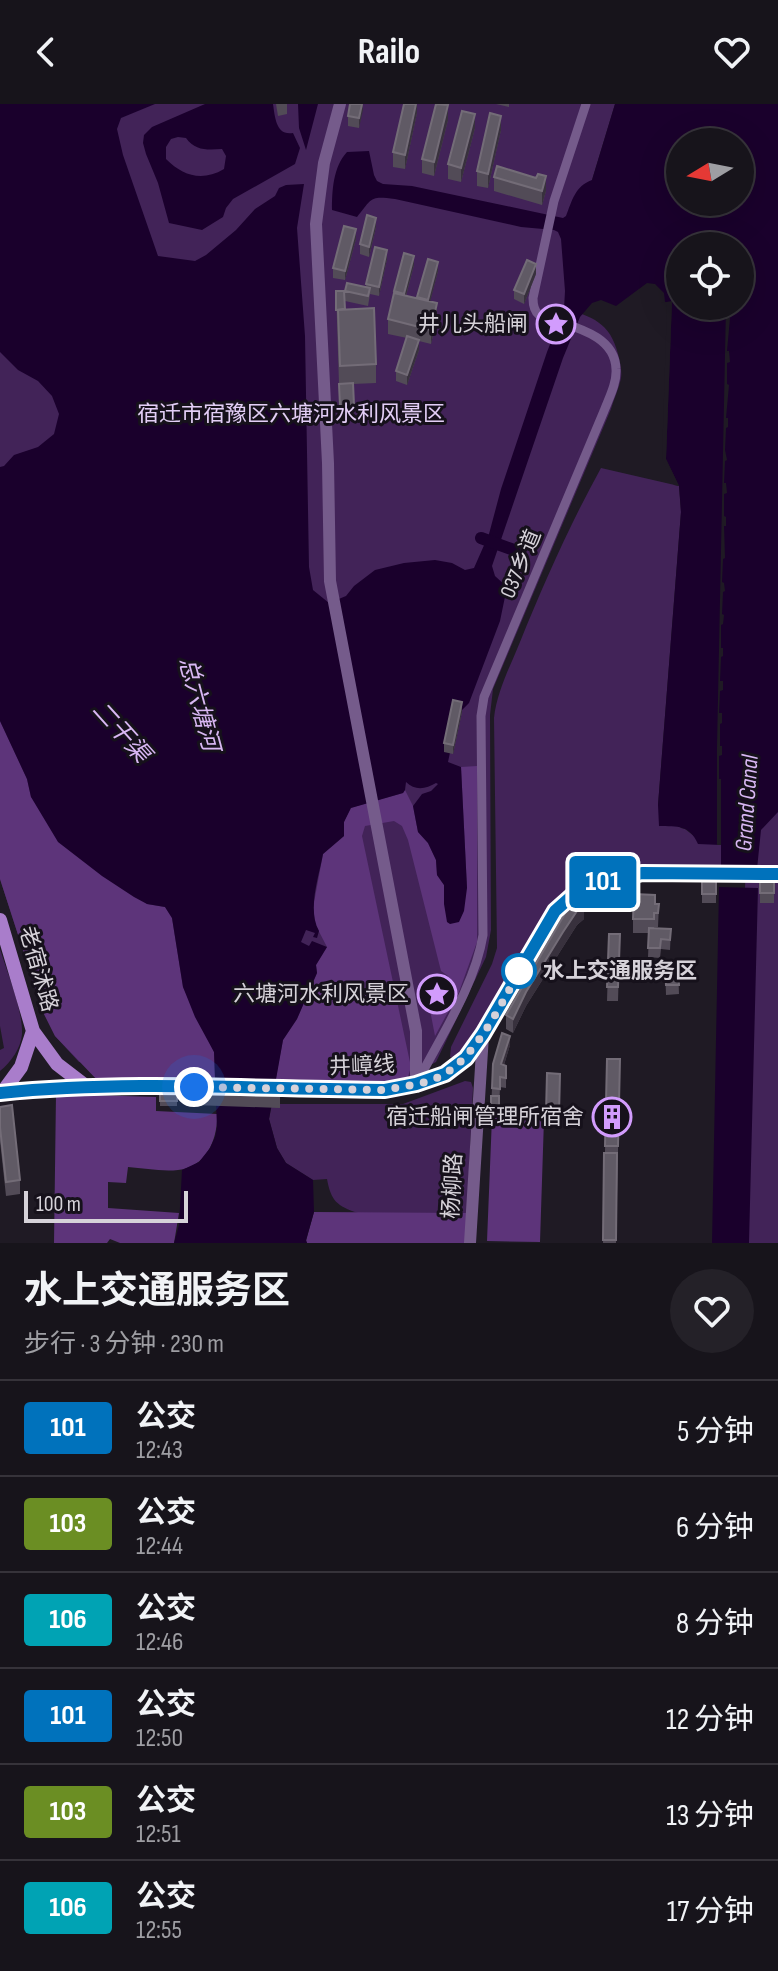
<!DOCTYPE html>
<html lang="zh">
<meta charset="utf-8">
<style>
:root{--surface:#17141b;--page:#242128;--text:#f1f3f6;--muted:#9e9ea3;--line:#36333a}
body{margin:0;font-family:"Sofia Sans Condensed","Noto Sans SC",sans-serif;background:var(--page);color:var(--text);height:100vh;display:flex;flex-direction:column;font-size:30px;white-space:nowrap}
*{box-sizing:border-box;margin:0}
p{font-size:26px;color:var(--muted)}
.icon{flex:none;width:44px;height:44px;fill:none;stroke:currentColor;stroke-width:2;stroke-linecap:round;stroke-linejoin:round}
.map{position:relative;height:1139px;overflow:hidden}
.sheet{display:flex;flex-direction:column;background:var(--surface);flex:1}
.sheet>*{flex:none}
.badge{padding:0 16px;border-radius:6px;font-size:28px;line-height:52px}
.needle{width:52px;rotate:260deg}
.tools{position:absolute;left:666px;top:24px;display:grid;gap:16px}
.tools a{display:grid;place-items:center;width:88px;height:88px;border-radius:50%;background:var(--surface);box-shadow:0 8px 32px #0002,0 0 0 2px var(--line);font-size:40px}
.scale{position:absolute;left:24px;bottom:20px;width:164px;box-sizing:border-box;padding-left:8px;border:4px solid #d6d2d9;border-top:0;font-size:22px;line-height:28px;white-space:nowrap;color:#d6d2d9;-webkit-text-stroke:6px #16111b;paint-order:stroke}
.you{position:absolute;width:40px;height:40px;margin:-20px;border:6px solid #fff;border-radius:50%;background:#1a73e8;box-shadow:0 0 0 12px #1a73e833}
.map>.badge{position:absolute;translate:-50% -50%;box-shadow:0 0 0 4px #fff}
.round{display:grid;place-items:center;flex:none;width:84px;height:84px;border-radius:42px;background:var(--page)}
.summary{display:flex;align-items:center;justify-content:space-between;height:136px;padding:0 24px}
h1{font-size:38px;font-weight:700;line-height:60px}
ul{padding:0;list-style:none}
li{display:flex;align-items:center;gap:24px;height:96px;padding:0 24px;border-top:2px solid var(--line)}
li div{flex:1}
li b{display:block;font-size:30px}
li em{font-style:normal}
li .badge{min-width:88px;font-weight:700;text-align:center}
header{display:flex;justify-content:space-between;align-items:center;height:104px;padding:0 24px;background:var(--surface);font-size:36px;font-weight:700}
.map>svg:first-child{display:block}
.green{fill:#422358}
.forest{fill:#5d347a}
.water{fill:#1a002c;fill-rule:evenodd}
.pier{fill:#1f1a24}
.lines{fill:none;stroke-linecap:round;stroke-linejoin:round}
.canal{stroke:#1a002c;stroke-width:12}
.minor{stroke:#755b8b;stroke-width:9}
.tertiary{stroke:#755b8b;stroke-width:12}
.secondary{stroke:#a97dcb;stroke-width:14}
.wall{fill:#524b57}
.shaded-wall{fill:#38313d}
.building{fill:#605a65;stroke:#736c77;stroke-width:2}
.line-casing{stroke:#fff;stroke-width:18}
.line{stroke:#0072bc;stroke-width:12}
.walk{stroke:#d6d2d9;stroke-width:8;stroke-dasharray:0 14.4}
.stop-dot{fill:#fff;stroke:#0072bc;stroke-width:4}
.labels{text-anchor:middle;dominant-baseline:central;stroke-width:6;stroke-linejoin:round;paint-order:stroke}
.poi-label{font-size:22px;fill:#d6d2d9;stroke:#16111b;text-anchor:end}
.park-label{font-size:22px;fill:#e3cef6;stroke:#16111b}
.street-label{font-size:22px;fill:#d6d2d9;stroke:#16111b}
.stop-label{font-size:22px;font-weight:bold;fill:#d6d2d9;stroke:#16111b;text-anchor:start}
.water-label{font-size:24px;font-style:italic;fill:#d8b7f3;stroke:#16111b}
</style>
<header><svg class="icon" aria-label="back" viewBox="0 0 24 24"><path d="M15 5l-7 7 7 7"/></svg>Railo<svg class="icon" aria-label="heart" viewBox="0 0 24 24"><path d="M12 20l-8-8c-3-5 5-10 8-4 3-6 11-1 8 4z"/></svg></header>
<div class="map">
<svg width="778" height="1139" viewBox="0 0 778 1139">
<rect width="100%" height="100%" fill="#1f1a24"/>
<path class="green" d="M0,0H615L592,76L564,204C592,213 610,218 618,250C620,257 622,267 621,274C619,284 614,295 611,305L493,585L490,611L491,826L486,853L436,958L408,973L387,979L215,977L79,958L55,932L43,908L0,775Z
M765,0H778V1139H736Z
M601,364L679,382L681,408L658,701L681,724L685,725L694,732L721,741V764H628L627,759C594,772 566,788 541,815L465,946L455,954L450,953L451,943L492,860L497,844L494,614C497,587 510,563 520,538C544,479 570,420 601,364Z
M0,845C7,868 23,906 22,930C21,944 11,958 0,967V946L4,944L0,922Z
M465,977L471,978L473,984L467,1109H358C337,1102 331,1097 327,1075L313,1076L286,1059L277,1044L269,1015L272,1000H403Z"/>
<path class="forest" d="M0,617L27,675L31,693L147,800L165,803L172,814L183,883L214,948L215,977L99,978L55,932L43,908L0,775Z
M477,662V838L459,888L435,932L424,875L447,877L448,872L441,867L408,736L402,722L394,717L365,722L362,732L411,963L408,973L377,979L275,978L283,936L297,915L317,869L316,861L327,843L314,818L313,804L323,750L344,732V718L350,704L403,689L405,686L413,702L418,728L428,739L436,756L437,771L444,781V800L467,784L461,663Z
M56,990L156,993V1007L217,1010C218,1034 207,1063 178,1066C162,1068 144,1064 128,1063L126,1079L108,1078V1104L179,1109L174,1139H120L110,1135L107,1139H54Z
M492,1013L544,1015L540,1138L487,1137Z
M314,1108L467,1109L465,1139H307L306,1137Z"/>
<path class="water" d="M0,0H155L121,14L117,25L123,51L158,152L195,157L206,151L236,126L255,105L275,92L279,84L286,81L304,80L297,124L305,232L309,463L313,486L329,499L346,492L354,482L375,466L404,459L435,456L452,459L465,466L474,464L489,430L501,385L547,248L564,205L565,187L561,135L558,128L554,126L521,123L395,95C370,92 373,93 357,113L332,106C332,87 333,63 347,48L369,47L374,71L377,77L383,80L412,82L563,114L566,112C572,97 575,82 592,76L615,0H778V708L761,726L757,765L721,764V741L698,740C689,720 678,723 659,722L658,701L681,408L679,382L666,355L672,198H665L664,189L655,180L647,179L616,202L601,196L592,199L580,213L563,254L492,462L495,472L507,483L500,517L469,599L458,610L448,658L461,663L467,784L464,807L459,818L450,820L447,818L444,800V781L437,771L436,756L428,739L418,728L413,702L422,690L431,687L438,680L436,679C426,685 415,687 406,678L405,686L403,689L351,704L344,718V732L323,750C319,773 307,805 319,827L317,834L313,833L315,829L306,826L301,838L309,842L312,837L327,843L316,861L317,869L297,915L283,936L269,1015L277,1044L286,1059L313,1076L314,1108L306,1136L307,1139H174L179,1121L182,1066L199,1058L210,1044L215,1033L217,1023L214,948L195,913L183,883L172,814L165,803L147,800L134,793L102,772L58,738L31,693L27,675L0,617V363L4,362L14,351L38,343L54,330L59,310L52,292L38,277L18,266L0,248ZM680,38H740V98H680ZM680,142H740V202H680Z
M205,0H273C275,13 276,32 293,29L300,44L295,60L233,95L226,104L223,113L202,126L169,119L158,79L146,50L143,39L144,31L152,23ZM178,33L186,34C195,47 208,46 222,45L226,52L224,65C202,78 183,72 166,55V43L171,35Z
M298,0H318L306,46L299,24Z
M719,783L758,784L749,1139H712Z"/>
<path class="pier" d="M672,197L666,355L679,382L674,381L662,355L667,201H663L661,199Z
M726,202H728V214H730L727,247H729L730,258L727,259V280L729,281L726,314H728V323L726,324L725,346L727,356L725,357L724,379H726L727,389L724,390V412L726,413V422H724L725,454L723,455L722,478L724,479L725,487L723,488L722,510L724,511L723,520L721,521V544H723V552L721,553L720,577H723V586L720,587L719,609H722V619L720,620V642H722V651L719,652V675H721V741H717V643Z"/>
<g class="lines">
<path class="canal" d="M481,434L514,446"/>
<path class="minor" d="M418,977C441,932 475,881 483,831L481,612L484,593L604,307C609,294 617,279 616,265C615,234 581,225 557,217C552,215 544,214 539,211C534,207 533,200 533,194L554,97L586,0"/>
<path class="tertiary" d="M340,0L324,59L316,120L328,359L330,477L416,927V980
M470,1139L483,931"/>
<path class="secondary" d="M0,816L33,927L57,960L87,983
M264,985L385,986L416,980L445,970L466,954L483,930L555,807L573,791L595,781L642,769L778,770
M0,989L87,983H211
M2,989L21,963L33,927"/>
</g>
<path class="wall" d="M276,0H287V10L278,12Z
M363,0L359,24L348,22V12Z
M417,0V9L405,65L393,63V48Z
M496,0H509V3Z
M448,16L434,72L422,69V55Z
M475,24L461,78L448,75V60Z
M501,26L488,84L477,82V67Z
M494,73L536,74L546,87L542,101L494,87Z
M376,123L369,153L360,150V140Z
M356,135L345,176L333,174V164Z
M387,155L379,192L370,190L368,202L345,197V187L366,183V180Z
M414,161L406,192L417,194L438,167L430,197L437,214L431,240L419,237V246L407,281L396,277V267L407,234L388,230V215L394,187Z
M536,170L524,200L514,195V186Z
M336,187L345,205L376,260V279L353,280L354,311H340Z
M462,608L453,650L444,648V639Z
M702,776L716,777V799H702Z
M760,776H774V799H760Z
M655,800H659L658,823H654V824L671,825L670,846L661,845L660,854L648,853L649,829H633V815Z
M567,806L584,815L577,821L563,843L526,902L513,929L506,925V911Z
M609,830H620L618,897H607Z
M665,863H678L679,890L666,891Z
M510,941L504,961L506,962V984L500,983L499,1007H491L493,960Z
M607,955H620L616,1139H603Z
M547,969L560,970L559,1019H546Z
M193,974L280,977V1004L193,1001Z
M160,989H177V1002H160Z
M0,1003L20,1076V1090L6,1092L0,1037Z"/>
<path class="shaded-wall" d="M362,0L363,6L359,24V14Z
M416,0H417V9L405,65V51Z
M448,1V16L434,72V58Z
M475,10V24L461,78V64Z
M501,12V26L488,84V70Z
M546,72V87L542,101V87Z
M376,114V123L369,153V143Z
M356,125V135L345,176V167Z
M387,146V155L379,192V183Z
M414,152V161L404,199V190Z
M438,158V167L428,206V196Z
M536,160V170L524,200V190Z
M437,199V214L431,240V226Z
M419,236V246L407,281V271Z
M462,598V608L453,650V641Z
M584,801V815L577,821L563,843L526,902L513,929V915L526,888L563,828L577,807Z
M510,932V941L501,970V960Z"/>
<path class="building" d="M350,0H362L359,14L348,12Z
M404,0H416L405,51L393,48Z
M436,0L448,1L434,58L422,55Z
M462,7L475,10L461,64L448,60Z
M490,9L501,12L488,70L477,67Z
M497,62L536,74L538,70L546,72L542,87L494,73Z
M367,111L376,114L369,143L360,140Z
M344,122L356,125L345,167L333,164Z
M375,143L387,146L379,183L366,180Z
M404,149L414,152L404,190L394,187Z
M428,155L438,158L428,196L417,193Z
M527,156L536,160L524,190L514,186Z
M347,179L370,184L368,192L345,187Z
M336,187H344L345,205L336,206Z
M394,189L437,199L431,226L388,215Z
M374,204L376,260L340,262L338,206Z
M407,232L419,236L407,271L396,267Z
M353,279L354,301L340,302L339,280Z
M453,596L462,598L453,641L444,639Z
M702,776L716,777V790H702Z
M760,776H774V789H760Z
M634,790L655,791V800H659L658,809H654V815H633Z
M578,793L584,801L577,807L563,828L526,888L513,915L506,911L567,806Z
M649,824L671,825L670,836L661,835L660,844H648Z
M609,830H620L618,883H607Z
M665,863H678L679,881H666Z
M502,929L510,932L501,960L506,962V974L500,973V985L492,984L493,960Z
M607,955H620L618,1042H605Z
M547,969L560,970L559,1010L546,1009Z
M193,974L280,977V989L193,986Z
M160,989H177V997H160Z
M491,992H499V1002H491Z
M12,1001L20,1076L6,1078L0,1023V1003Z
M604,1049H617L616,1136H603Z"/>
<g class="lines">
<g class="line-casing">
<path id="line" d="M0,989C128,976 257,985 385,986L416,980L445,970L466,954L483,930L555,807L573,791L595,781L642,769L778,770"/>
</g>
<use href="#line" class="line"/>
<path class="walk" d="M194,983L385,986C405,982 429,980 446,969C476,951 503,898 519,867"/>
</g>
<defs>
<g id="sight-ring" transform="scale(2)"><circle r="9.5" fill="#16111b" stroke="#d29cfd" stroke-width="1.5"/><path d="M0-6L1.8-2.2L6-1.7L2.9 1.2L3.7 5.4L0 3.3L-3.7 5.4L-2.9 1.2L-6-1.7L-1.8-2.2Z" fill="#d29cfd"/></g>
<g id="building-ring" transform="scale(2)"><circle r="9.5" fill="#16111b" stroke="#d29cfd" stroke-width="1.5"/><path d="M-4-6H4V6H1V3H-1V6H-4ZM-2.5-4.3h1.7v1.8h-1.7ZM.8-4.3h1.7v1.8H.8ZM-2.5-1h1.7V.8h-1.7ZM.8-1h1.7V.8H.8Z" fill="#d29cfd"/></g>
</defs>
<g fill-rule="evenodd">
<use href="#sight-ring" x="556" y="220"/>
<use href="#sight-ring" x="437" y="890"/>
<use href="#building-ring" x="612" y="1013"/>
</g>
<circle class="stop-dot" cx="519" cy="867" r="16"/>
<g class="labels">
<g class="poi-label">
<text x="528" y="220">井儿头船闸</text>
<text x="409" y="890">六塘河水利风景区</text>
<text x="584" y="1013">宿迁船闸管理所宿舍</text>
</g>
<g class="park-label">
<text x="291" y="310">宿迁市宿豫区六塘河水利风景区</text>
</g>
<g class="street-label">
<text transform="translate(521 460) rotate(-67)">037乡道</text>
<text transform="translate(38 865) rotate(74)">老宿沭路</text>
<text transform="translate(362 962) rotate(-2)">井嶂线</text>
<text transform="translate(453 1082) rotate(-87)">杨柳路</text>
</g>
<g class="stop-label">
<text x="543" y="867">水上交通服务区</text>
</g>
<g class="water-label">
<text transform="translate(199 600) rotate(75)">总六塘河</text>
<text transform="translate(121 628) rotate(48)">二干渠</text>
<text transform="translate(747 699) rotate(-86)">Grand Canal</text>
</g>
</g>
</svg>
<div class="tools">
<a><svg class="needle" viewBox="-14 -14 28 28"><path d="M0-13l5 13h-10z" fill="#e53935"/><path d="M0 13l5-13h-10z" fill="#9e9ea3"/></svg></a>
<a><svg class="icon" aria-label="locate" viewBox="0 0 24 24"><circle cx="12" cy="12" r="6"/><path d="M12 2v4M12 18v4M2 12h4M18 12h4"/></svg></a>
</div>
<div class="scale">100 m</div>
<div class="you" style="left:194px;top:983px"></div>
<b class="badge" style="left:603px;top:778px;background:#0072bc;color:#fff">101</b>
</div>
<section class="sheet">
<div class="summary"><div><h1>水上交通服务区</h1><p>步行 · 3 分钟 · 230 m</p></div><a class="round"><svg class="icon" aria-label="heart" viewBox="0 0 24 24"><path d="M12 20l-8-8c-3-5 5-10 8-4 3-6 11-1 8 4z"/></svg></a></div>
<ul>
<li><span class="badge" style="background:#0072bc;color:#fff">101</span><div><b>公交</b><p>12:43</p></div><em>5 分钟</em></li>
<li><span class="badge" style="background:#6b8e23;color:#fff">103</span><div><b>公交</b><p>12:44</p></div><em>6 分钟</em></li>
<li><span class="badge" style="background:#00a3b4;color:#fff">106</span><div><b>公交</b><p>12:46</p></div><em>8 分钟</em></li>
<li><span class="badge" style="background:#0072bc;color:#fff">101</span><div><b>公交</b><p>12:50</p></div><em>12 分钟</em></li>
<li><span class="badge" style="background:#6b8e23;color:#fff">103</span><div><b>公交</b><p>12:51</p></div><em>13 分钟</em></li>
<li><span class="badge" style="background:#00a3b4;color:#fff">106</span><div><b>公交</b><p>12:55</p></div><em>17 分钟</em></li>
</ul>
</section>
